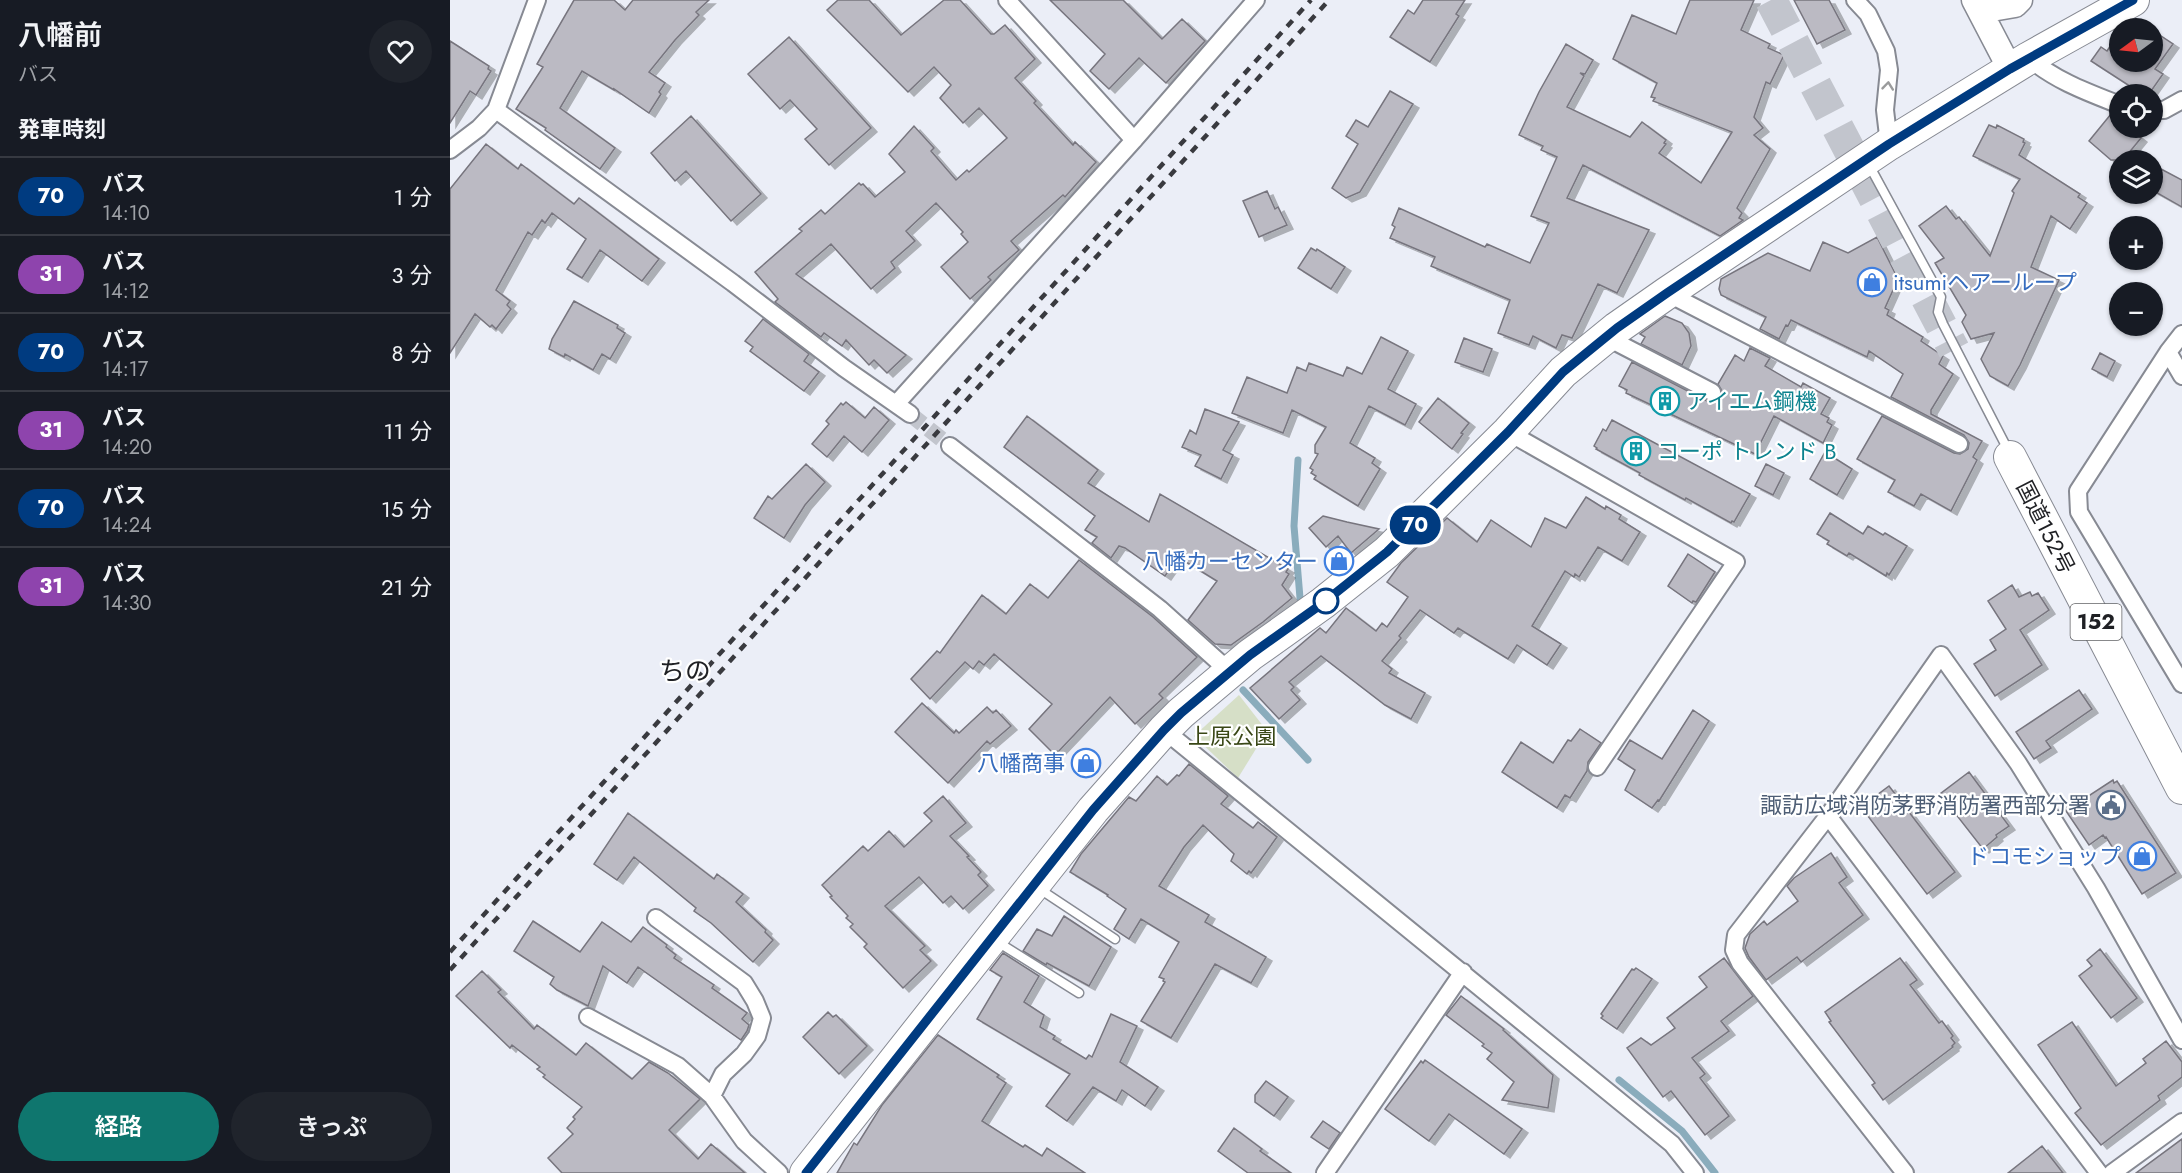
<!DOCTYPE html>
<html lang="ja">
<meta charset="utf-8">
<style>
:root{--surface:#171b24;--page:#20242c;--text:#f1f3f6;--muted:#9ea1a6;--line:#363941;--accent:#0f766e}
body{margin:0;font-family:Jost,"Noto Sans JP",sans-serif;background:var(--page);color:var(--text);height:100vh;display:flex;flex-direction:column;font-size:22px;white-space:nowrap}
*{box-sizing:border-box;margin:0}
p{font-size:20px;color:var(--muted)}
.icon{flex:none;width:33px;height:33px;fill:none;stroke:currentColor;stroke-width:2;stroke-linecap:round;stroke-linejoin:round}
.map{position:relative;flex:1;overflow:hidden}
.side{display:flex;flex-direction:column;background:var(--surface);width:450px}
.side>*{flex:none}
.badge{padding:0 12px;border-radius:20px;font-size:21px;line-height:39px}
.needle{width:39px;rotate:255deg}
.tools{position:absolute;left:1659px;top:18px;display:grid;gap:12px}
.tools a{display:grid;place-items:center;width:54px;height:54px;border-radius:50%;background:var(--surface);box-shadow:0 2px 4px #0004;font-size:30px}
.map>.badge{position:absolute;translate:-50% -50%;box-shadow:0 0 0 3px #fff}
h2{padding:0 18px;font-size:22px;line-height:54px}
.round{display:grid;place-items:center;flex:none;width:63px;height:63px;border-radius:32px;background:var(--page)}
.overview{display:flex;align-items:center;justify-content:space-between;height:102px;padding:0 18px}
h1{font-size:28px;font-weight:600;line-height:45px}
.cta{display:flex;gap:12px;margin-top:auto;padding:12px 18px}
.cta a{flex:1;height:69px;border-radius:36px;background:var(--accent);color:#fff;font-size:24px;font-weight:600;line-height:69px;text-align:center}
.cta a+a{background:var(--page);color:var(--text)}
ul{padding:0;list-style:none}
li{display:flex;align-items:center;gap:18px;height:78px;padding:0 18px;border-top:2px solid var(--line)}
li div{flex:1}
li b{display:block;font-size:22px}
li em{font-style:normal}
li .badge{min-width:66px;font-weight:700;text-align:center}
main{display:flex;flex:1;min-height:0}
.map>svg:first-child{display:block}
.green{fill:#d6dfc7}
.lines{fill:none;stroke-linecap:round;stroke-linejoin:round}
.stream{stroke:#8aacbc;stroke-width:7}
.building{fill:#bbbac3;stroke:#77757e;stroke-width:1.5;filter:url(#shadow)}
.street-tunnel{stroke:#c2c5cd;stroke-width:16;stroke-dasharray:16 8;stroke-linecap:butt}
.highway-tunnel{stroke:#c2c5cd;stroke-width:32;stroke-dasharray:32 16;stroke-linecap:butt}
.lane-casing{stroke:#878a93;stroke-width:11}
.street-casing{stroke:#878a93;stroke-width:20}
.secondary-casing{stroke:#878a93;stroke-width:27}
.highway-casing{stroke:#878a93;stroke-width:34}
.lane{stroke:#fff;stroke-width:8}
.street{stroke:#fff;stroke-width:16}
.secondary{stroke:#fff;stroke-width:24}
.highway{stroke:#fff;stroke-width:32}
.rail{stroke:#393a3f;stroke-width:4.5;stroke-dasharray:8 8;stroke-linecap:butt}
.oneway{stroke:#9a9b9c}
.line-casing{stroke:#fff;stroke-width:14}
.line{stroke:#003b80;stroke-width:9}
.stop-dot{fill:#fff;stroke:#003b80;stroke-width:3}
.labels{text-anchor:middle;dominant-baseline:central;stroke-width:4.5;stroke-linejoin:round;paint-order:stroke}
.shield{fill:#fff;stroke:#626366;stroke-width:1.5}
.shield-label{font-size:21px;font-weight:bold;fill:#1f2024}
.shop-label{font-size:22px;fill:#366cbe;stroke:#fff;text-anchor:end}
.culture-label{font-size:22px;fill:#0d838f;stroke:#fff;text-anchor:start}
.street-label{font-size:22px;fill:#1f2024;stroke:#fff}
.park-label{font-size:22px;fill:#394716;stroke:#fff}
.service-label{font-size:22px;fill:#4e5e75;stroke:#fff;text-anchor:end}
.quarter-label{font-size:26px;fill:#1f2024;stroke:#fff}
</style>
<main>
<section class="side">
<div class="overview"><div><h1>八幡前</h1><p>バス</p></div><a class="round"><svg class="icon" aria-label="heart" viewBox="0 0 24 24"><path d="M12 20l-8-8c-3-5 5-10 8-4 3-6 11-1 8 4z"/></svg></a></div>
<h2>発車時刻</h2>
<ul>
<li><span class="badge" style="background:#003b80;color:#fff">70</span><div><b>バス</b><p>14:10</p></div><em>1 分</em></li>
<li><span class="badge" style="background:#8e44ad;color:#fff">31</span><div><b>バス</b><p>14:12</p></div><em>3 分</em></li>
<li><span class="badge" style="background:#003b80;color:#fff">70</span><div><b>バス</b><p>14:17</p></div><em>8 分</em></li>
<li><span class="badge" style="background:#8e44ad;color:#fff">31</span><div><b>バス</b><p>14:20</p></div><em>11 分</em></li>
<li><span class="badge" style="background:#003b80;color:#fff">70</span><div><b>バス</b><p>14:24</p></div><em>15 分</em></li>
<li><span class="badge" style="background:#8e44ad;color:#fff">31</span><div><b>バス</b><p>14:30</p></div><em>21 分</em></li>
</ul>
<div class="cta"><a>経路</a><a>きっぷ</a></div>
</section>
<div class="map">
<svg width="1732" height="1173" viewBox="0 0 1732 1173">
<defs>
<filter id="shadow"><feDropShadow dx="6" dy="4" stdDeviation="0" flood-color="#0004"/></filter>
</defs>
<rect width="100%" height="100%" fill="#ebeef7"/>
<path class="green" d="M789,695L817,731L788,778L744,736Z"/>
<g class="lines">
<path class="stream" d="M848,460L844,526L850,598
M793,690L858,760
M1169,1080L1232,1131L1265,1173"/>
</g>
<path class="building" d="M124,0H164L175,10L183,0H259L246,12L249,15L225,40L199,72L215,83L209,92L211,94L199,113L164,89V90L132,71L110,108L165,148L150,169L95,130L96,128L66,109L93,67L87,64Z
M388,0H419L451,35L494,0H510L541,34H544L555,25L585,59L565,78L586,101L584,103L623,145L625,142L646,162L615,197L613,195L561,241L569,250L538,277L541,280L520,299L491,267L518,242L511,234L513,232L486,203L456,231L465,241L441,262L445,268L421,289L381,244L346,274L456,355L437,373L424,360L419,365L396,340L392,346L374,333L371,337L325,302L328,299L305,272L352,231L349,229L371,210L375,214L409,183L411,185L413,184L425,197L455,172L439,154L464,126L484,148L481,151L506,180L517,170L519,172L557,138L529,108L513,123L490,98L501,85L484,67L458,92L377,10Z
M600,0H673L712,39L732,19L755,41L716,83L689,58L659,89L640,71L655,54Z
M973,0H1015L1006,14L1009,16L980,62L940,37L958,10L964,14Z
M1240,0H1304L1291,30L1320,44L1318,48L1334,55L1320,84L1316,82L1304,117L1313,128L1304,135L1320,149L1287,208L1292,213L1289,218L1293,220L1270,236L1133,165L1117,198L1199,230L1167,293L1148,284L1122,338L1112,335L1106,348L1083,336L1079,345L1048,333L1060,300L981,266L985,257L940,238L945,227L942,225L949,208L1035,247L1037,244L1080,263L1099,223L1081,216L1107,157L1091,150L1093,146L1069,135L1089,92L1116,44L1143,60L1135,74L1130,73L1134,76L1117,107L1180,137L1192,122L1216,140L1214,143L1216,144L1209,153L1251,183L1282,132L1203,101L1205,98L1201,97L1207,83L1163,59L1182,15L1226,34Z
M1344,0H1379L1395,30L1367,44Z
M1702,30L1723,44L1705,69L1713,74L1699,94H1692L1641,61L1651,47L1657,51L1665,39L1670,42V62H1702Z
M339,37L421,128L379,165L355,139L367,129L340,100L330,109L298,74Z
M0,41L39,66L38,69L41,71L26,95L20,91L0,123Z
M940,91L963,104L910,192L896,198L882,188L908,144L896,136L906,120L918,127Z
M1661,114L1670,121V128H1678L1691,138L1673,160H1661L1639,141Z
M241,116L311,194L281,221L236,171L225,181L201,153Z
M1539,125L1546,128L1547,125L1574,139L1573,142L1575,143L1569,155L1630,194L1628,197L1637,203L1620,229L1601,216L1581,267L1609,280L1570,365L1558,386L1540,376L1531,359L1544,333L1521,339L1512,322L1516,315L1485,263L1494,258L1469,226L1496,206L1506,219L1509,217L1540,256L1564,193L1562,191L1570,179L1523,156Z
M36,144L68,169L71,164L124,204L129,198L209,259L192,281L150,250L132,278L117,269L136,239L102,213L95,223L92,220L82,235L78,232L46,290L60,301L57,305L61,309L46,329L42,325L40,327L25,314L0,353V189Z
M1711,169L1732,180V207L1702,190V184Z
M817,191L825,209L828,207L837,225L809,237L793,201Z
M1427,237L1448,279L1435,308L1439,310L1437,315L1473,337L1471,341L1493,356L1489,364L1503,374L1481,410V414L1532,441L1523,457L1527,460L1501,511L1471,494L1464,506L1438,492L1445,480L1407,459L1432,416L1504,453L1510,454L1518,449L1519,443L1514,435L1441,397L1453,374L1419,351L1417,357L1341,320L1338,326L1336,325L1329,339L1310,329L1316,317L1271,295L1269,289L1271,279L1318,253L1360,271L1373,242L1398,253Z
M861,248L866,251L867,249L895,267L881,289L848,268Z
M124,301L168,325L167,328L175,333L160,359L152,354L143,370L115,354L114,357L99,349L102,339Z
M1215,316L1232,323L1239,333L1241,346L1232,365L1191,344L1195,337L1190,334Z
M313,319L359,354L354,361L369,372L354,391L300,351L303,347L295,341Z
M931,337L958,351L938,389L966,404L955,425L919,406L900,443L925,458L922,463L930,469L908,506L864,479L866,476L861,473L863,470L860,468L868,454L865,453V445L876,427L842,410L833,433L782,413L797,377L837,393L847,367L856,371L859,363L893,376L897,367L912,374Z
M1014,338L1042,349L1033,372L1005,362Z
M1300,348L1320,358L1315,366L1351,387L1353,383L1380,398L1371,414L1379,418L1377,422L1382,425L1373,443L1324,416L1305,454L1176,393L1177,390L1169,386L1182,362L1257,401L1263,402L1272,396V391L1268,384L1285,355L1294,361Z
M1650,353L1665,361L1657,377L1642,369Z
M988,398L1019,423L1011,433L1013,434L1002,449L969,422Z
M396,402L415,418L424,407L439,420L412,452L394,436L377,457L362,444L379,424L376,421L391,403L393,405Z
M755,409L789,422L773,450L783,455L771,479L745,466L751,455L732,447L740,430L746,434Z
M577,416L648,470L638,483L699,522L710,494L838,569L836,572L839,574L832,585L842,598L813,622L781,645L765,644L738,620L767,581L728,557L715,576L675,548L669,546L661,558L642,543L647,537L635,530L645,516L554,447Z
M1162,420L1300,494L1284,522L1282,521L1281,523L1236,498L1235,500L1189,475L1190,473L1146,449L1147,448L1144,446L1153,429L1156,431Z
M1375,452L1402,469L1387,495L1360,479Z
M356,464L375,482L355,505L334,538L304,518L318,496L322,499Z
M1316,464L1334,473L1323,495L1305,486Z
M1136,497L1155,509L1156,506L1171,515L1169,519L1190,532L1172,561L1148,547L1129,577L1125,574L1124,577L1115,571L1082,626L1111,644L1097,665L1067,645L1058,659L1008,628L1004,633L970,610L949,636L951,638L932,661L942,669L939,673L975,693L961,719L935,705L871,656L839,682L844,687L841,690L850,700L829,719L800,688L870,628L876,633L896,608L926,631L932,623L937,627L958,597L937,582L951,563L997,518L1027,542L1041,520L1081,547L1095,518L1116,528Z
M1380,513L1413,534L1418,526L1433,535L1435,533L1457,546L1439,575L1437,573L1436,576L1399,553L1397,556L1377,544L1379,541L1367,534Z
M873,516L897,522L929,529L901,553L888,536L876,547L859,528Z
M1238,554L1265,572L1246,602L1243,601L1242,603L1218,586Z
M629,560L703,617L747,657L709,694L713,698L685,724L660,697L608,752L607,751L604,754L579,729L602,704L544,654L534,665L529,661L523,669L515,662L480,699L461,679L487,651L490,653L532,595L556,614L580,584L598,598Z
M1562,585L1569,597L1580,592L1582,596L1588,593L1599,610L1570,630L1592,665L1545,696L1524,664L1546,650L1540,640L1556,629L1538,601Z
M1629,690L1642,709L1596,741L1601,748L1584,759L1566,732Z
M472,703L504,733L506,730L509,733L537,707L543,713L546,710L561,726L540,744L537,741L498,783L445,732Z
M1243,710L1259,721L1209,801L1208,800L1202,808L1175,790L1185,770L1168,759L1180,740L1212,759Z
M1130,729L1151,743L1138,762L1137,771L1120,798L1115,795L1107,808L1052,772L1071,742L1103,763L1118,740L1121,741Z
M739,764L778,796L771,804L803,828L808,822L827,837L801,873L799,871L797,874L781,861L784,854L753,825L734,847L709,886L759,915L755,922L816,957L801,983L765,964L721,1038L691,1021L715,982L713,981L714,979L709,977L729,942L691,919L679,939L664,929L676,909L657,896L658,895L620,872L631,854L679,797L686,801L707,776L717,785L727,775L729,776Z
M1519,772L1559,826L1546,835L1547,837L1533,849L1490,794Z
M1663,780L1664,783L1667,781L1726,873L1692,894L1656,837L1655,838L1653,835L1639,845L1614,808V806L1631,794L1634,799Z
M1439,786L1505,872L1477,894L1411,807Z
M493,796L516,823L500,836L519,856L517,857L531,872L528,875L538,886L513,909L501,896L493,903L469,877L435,906L475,946L470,950L481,961L453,988L414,947L417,944L400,927L403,924L396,918L398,916L380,897L382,896L372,885L413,846L418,851L439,831L454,847L482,821L474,813Z
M178,813L264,879L267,874L293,894L286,902L316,930L315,932L323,940L303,962L261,923L244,911L246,908L184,857L167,880L144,864Z
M1381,853L1397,877L1389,883L1413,915L1351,962L1347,957L1316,980L1299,957L1295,948L1300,934L1314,921L1317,925L1348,901L1337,886L1344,878Z
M614,916L661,947L639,986L597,963L596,965L573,951L587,929L602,936Z
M83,921L130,952L152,922L181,942L193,927L217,945L216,947L226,955L224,958L264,985L262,988L297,1013L292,1019L299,1025L297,1031L291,1040L188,967L177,983L153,966L138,1006L107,990L100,984L104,977L64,951Z
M1650,949L1687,998L1661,1018L1629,976L1642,966L1637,960Z
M553,953L589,976L574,1002L594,1015L590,1027L605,1036L603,1039L636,1059L639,1055L642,1057L661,1014L687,1026L670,1062L708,1087L695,1106L672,1090L666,1101L643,1087L617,1121L596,1106L620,1074L527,1019L552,977L540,970Z
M1274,958L1303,996L1271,1021L1279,1031L1242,1058L1255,1074L1250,1078L1279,1116L1255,1135L1221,1091L1213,1097L1177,1048L1191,1038L1201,1045L1225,1028L1217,1018L1257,987L1249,977Z
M1450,958L1467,980L1460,985L1489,1023L1492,1021L1503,1036L1501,1038L1505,1043L1502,1046L1503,1047L1433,1100L1422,1085L1425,1083L1379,1022L1381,1021L1375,1012Z
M1186,968L1202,979L1167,1029L1151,1018L1153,1016L1151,1014L1182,969L1184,970Z
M32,971L51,990L48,992L84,1029L87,1025L126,1055L136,1043L182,1079L199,1062L218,1073L250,1099L219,1130L248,1159L261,1144L295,1173H112L98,1158L123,1134L117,1128L125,1119L123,1117L132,1107L93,1077L95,1075L87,1069L90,1067L62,1045L60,1048L6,996Z
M1011,996L1054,1029L1053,1030L1103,1075L1098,1108L1052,1100L1064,1082L1037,1059L1042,1053L1032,1046L1034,1044L996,1015Z
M378,1012L383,1017L386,1015L417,1046L389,1074L353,1037Z
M1622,1022L1666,1086L1696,1063L1693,1059L1716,1041L1732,1062V1077L1708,1096L1710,1100L1651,1145L1625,1113L1631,1108L1588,1045Z
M488,1035L549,1075L547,1077L556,1083L532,1121L573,1147L575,1145L592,1156L597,1148L635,1173H387L404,1143L407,1145L432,1105Z
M975,1060L1072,1129L1054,1154L999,1114L979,1141L935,1109L971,1061L973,1063Z
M816,1081L838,1097L824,1116L805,1102V1095Z
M873,1121L890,1133L879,1149L861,1137Z
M784,1128L812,1149L810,1151L841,1173H798L768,1151Z
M1732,1139V1173H1686Z
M1592,1146L1613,1173H1558Z"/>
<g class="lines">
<path class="street-tunnel" d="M460,414L500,446"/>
<path class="highway-tunnel" d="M1321,0L1504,350"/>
<g class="lane-casing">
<path id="lane" d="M1419,165L1491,297L1488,312L1493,324L1556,446
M588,888L665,939
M546,941L629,993"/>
</g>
<g class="street-casing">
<path id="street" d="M557,0L684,140
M1405,0L1418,14L1436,51L1439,70L1435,110L1439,144
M1579,58C1606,81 1637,92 1670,105
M46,110L283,283L394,368L460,414
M1702,110H1714L1732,100
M0,150L29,128L46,110L87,0
M1217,293L1509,444
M1732,334L1718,352L1628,491L1629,512L1732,684
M1156,337L1262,392
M1718,352L1732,376
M446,404L684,140L806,0
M1058,432L1286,562L1147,767
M500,446L710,609L780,672
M714,730L1222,1144L1245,1173
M1378,816L1649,1173
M206,918L294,983L305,1001L312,1018L307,1036L294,1054L273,1074L262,1096
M138,1017L228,1066L262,1096L294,1141L329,1173
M875,1173L1013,972
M1455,1173L1290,963L1284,950L1286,935L1378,816L1491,655L1568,763L1646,888L1732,1040
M1662,1173L1732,1122"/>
</g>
<g class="secondary-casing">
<path id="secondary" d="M1524,0L1560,69
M1530,11L1565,5L1570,0"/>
</g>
<g class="highway-casing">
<path id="highway" d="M1560,457L1732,788
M356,1173L643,810L714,730L731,713L800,655L873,603L937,552L1058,432L1113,372L1167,328L1217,293L1439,144L1579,58L1683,0"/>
</g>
<use href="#lane" class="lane"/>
<use href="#street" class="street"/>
<use href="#secondary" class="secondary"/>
<use href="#highway" class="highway"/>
<path class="rail" d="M0,952L861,0
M0,970L879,0"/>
</g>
<defs><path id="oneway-chevron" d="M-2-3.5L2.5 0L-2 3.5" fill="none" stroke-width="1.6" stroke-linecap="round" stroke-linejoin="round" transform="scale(1.5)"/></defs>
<use class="oneway" href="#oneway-chevron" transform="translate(1438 86) rotate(-84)"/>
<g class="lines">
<g class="line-casing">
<path id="line" d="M356,1173L643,810L714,730L731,713L800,655L873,603L937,552L1058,432L1113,372L1167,328L1217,293L1439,144L1560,69L1683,0"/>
</g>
<use href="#line" class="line"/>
</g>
<defs>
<g id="shop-ring" transform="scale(1.5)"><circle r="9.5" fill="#fff" stroke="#3f7fe0" stroke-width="1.5"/><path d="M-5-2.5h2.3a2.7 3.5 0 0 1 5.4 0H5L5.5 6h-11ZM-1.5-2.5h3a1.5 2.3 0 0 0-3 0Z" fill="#3f7fe0"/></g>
<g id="building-ring" transform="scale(1.5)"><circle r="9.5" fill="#fff" stroke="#0f9aa8" stroke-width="1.5"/><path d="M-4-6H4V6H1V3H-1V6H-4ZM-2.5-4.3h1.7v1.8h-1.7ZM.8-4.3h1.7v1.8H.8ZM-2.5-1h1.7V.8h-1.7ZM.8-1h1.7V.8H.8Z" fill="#0f9aa8"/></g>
<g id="civic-ring" transform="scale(1.5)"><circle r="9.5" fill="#fff" stroke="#5c6f8a" stroke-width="1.5"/><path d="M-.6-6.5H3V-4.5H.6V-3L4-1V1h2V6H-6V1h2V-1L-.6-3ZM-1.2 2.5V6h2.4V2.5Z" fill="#5c6f8a"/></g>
</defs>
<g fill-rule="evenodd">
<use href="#shop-ring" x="1422" y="282"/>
<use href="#building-ring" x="1215" y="401"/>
<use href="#building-ring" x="1186" y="451"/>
<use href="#shop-ring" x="889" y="561"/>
<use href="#shop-ring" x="636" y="763"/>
<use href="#civic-ring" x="1661" y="805"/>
<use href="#shop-ring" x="1692" y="856"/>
</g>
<circle class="stop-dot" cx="876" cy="601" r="12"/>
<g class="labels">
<rect class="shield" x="1620.5" y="604" width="51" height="36" rx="4.5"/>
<g class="shield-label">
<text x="1646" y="622">152</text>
</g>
<g class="shop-label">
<text x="1443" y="282" text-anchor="start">itsumiヘアーループ</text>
<text x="868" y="561">八幡カーセンター</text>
<text x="615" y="763">八幡商事</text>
<text x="1671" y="856">ドコモショップ</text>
</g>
<g class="culture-label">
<text x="1236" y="401">アイエム鋼機</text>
<text x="1207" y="451">コーポ トレンド B</text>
</g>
<g class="street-label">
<text transform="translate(1596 527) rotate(63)">国道152号</text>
</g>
<g class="park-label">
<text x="782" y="736">上原公園</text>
</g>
<g class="service-label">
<text x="1640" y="805">諏訪広域消防茅野消防署西部分署</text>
</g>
<g class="quarter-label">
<text x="235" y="671">ちの</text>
</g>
</g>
</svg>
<div class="tools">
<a><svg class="needle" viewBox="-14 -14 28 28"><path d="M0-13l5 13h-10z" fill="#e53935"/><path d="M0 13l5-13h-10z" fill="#9ea1a6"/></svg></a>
<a><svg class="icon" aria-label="locate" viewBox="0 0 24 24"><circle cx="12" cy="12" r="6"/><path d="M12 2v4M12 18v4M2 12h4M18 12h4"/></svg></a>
<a><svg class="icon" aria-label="layers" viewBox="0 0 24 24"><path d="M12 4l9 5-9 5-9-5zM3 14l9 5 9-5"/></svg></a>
<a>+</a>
<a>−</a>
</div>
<b class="badge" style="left:965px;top:525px;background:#003b80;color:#fff">70</b>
</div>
</main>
